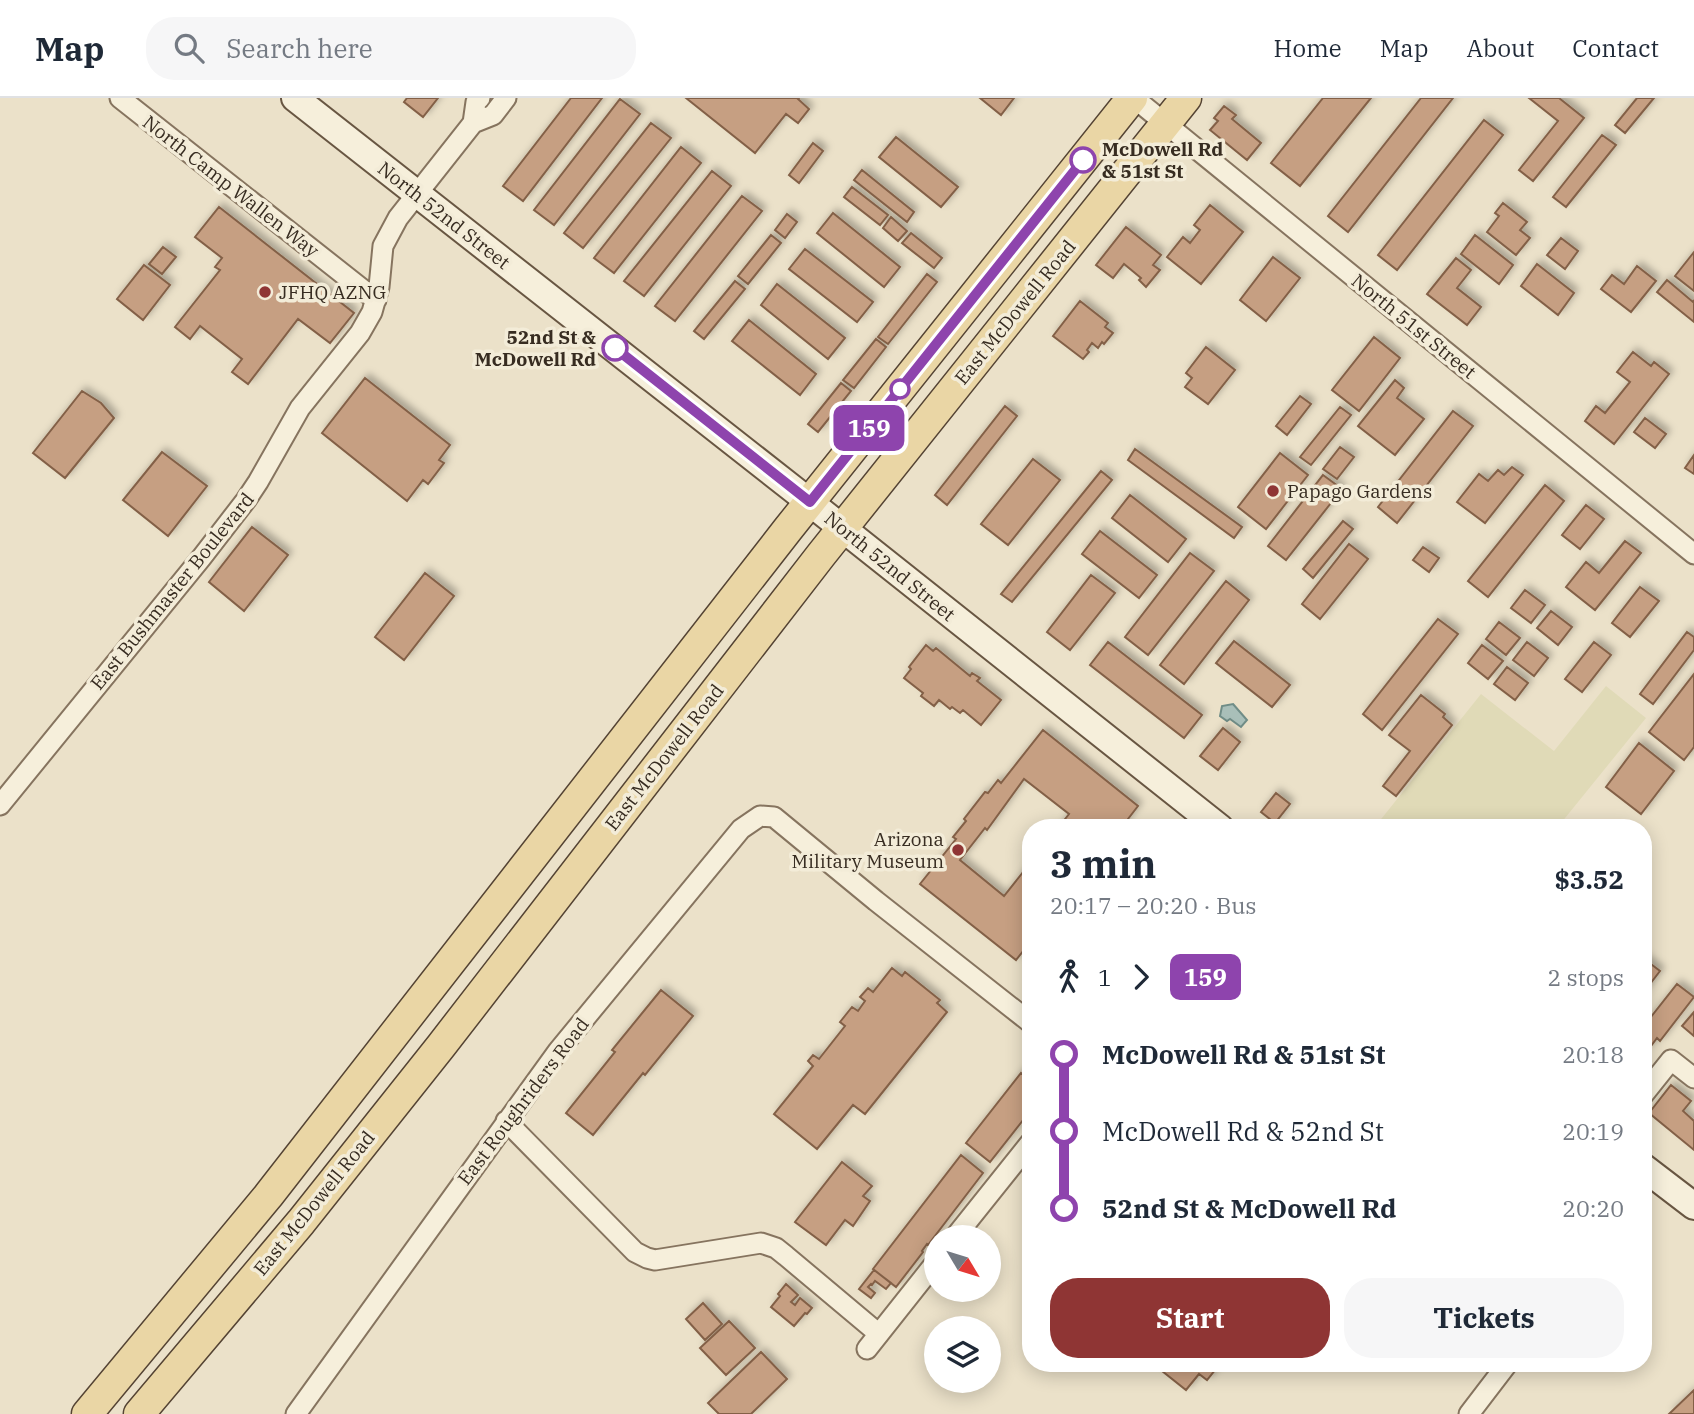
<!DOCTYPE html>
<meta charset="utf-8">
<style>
:root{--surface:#fff;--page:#f6f6f7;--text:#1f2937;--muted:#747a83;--line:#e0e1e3;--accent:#8f3534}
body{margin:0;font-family:"IBM Plex Serif",serif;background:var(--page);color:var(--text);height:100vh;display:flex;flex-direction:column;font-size:26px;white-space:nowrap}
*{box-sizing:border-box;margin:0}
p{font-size:23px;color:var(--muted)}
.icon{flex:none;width:38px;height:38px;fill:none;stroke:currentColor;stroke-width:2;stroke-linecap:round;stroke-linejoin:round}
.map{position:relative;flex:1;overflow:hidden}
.details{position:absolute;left:1022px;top:721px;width:630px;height:553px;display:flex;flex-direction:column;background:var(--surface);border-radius:28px;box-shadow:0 4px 18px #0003}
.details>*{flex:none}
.badge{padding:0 14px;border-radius:10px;font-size:24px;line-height:46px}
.needle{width:46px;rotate:128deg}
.tools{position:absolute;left:924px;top:1127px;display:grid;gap:14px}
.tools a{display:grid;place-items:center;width:77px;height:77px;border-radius:50%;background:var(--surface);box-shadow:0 4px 18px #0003;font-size:35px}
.map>.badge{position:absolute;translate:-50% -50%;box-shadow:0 0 0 4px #fff}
.legs{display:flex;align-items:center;gap:10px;height:77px;padding:0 28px;font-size:23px}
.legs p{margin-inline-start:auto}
.headline{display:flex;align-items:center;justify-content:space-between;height:119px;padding:0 28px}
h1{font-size:38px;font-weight:700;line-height:52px}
.cta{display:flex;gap:14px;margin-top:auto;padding:14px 28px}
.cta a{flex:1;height:80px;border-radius:28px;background:var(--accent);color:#fff;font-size:28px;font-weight:700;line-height:80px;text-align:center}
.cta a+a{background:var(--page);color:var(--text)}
ul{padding:0 28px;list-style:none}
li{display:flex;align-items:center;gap:24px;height:77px;font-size:26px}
li i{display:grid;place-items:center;width:10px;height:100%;margin:0 9px;background:currentColor}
li i::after{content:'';width:18px;height:18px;margin:-9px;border:5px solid;border-radius:50%;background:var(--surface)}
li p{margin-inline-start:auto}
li:first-child i{background:linear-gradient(#0000 50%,currentColor 0)}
li:last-child i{background:linear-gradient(currentColor 50%,#0000 0)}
header{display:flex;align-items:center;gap:42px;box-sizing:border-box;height:98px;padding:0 35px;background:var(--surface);border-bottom:2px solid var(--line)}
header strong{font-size:33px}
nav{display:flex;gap:38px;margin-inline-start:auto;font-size:24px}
.search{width:490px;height:63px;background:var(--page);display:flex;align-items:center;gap:18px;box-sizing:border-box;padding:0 24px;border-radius:28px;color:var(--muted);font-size:26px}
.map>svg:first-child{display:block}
.farmland{fill:#e0dab7}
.water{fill:#a9bfb9;stroke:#708d87;stroke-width:2}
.building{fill:#c69f82;stroke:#836047;stroke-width:2;filter:url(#shadow)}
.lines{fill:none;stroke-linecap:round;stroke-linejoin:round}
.minor-casing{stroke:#86745f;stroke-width:23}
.secondary-casing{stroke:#685642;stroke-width:30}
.primary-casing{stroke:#544333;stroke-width:33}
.minor{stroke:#f6efdb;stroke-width:19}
.secondary{stroke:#f6efdb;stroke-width:26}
.primary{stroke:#ead6a5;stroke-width:30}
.line-1-casing{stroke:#fff;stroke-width:16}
.line-1{stroke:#8e44ad;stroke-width:10}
.stop-1-dot{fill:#fff;stroke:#8e44ad;stroke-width:3.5}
.poi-dot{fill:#8f3534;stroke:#f3ecd8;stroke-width:2.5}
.labels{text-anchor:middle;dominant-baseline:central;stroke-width:7;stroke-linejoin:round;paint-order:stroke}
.stop-label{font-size:19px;font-weight:bold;fill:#372c21;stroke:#f3ecd8;text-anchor:start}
.street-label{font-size:19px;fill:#372c21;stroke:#f3ecd8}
.poi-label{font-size:19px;fill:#372c21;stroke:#f3ecd8;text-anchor:start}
</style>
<header>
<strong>Map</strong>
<div class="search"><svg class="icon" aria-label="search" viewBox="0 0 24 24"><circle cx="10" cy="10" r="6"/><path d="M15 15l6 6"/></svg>Search here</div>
<nav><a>Home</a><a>Map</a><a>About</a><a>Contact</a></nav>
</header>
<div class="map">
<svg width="1694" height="1316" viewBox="0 0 1694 1316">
<defs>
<filter id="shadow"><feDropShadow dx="4" dy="-4" stdDeviation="3.5" flood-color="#0004"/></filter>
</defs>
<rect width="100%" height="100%" fill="#ebe1c9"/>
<path class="farmland" d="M1606,588L1646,620L1557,730H1374L1481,596L1554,653Z"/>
<path class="water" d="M1233,606L1247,622L1241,629L1230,621L1227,623L1220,618L1222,608Z"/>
<path class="building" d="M407,0H438L423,19L404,4Z
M571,0H602L523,103L503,88Z
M686,0H799L798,1L809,11L798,25L786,16L755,55Z
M980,0H1014L1001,17Z
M1323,0H1371L1300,88L1271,65Z
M1421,0H1453L1348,134L1328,118Z
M1529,0H1559L1584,20L1533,83L1519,72L1558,23Z
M1637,0H1654L1625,35L1615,27Z
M620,1L640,16L554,127L534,112Z
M1224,8L1236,17L1232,21L1261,45L1247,62L1210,32L1218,23L1214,20Z
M1484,22L1503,37L1397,172L1378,157Z
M651,25L671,40L583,150L564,135Z
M1602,37L1616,47L1566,109L1553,99Z
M896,39L958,89L941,109L879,59Z
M813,45L823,53L799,85L789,77Z
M681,49L701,65L614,175L594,160Z
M862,72L914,114L907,124L854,82Z
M712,73L731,88L644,198L624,183Z
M852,89L888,117L880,127L844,99Z
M742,98L762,113L675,223L655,208Z
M1503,105L1527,124L1520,132L1530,140L1516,157L1487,134L1499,118L1495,115Z
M1210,107L1243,134L1201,186L1167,159L1183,139L1190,145L1200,132L1194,127Z
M219,109L354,215L330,245L298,221L248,286L232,274L242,261L200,228L190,241L175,229L220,172L215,169L222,160L195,139Z
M833,115L900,169L884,189L817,135Z
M787,116L797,124L785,140L775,132Z
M891,119L907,133L898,143L883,130Z
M1126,129L1161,157L1153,167L1160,172L1146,189L1139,182L1141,180L1124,166L1113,180L1096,167Z
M911,135L942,160L934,170L902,145Z
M771,137L781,145L748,186L738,178Z
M1475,137L1513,167L1499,186L1461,156Z
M1561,140L1578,153L1565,171L1547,157Z
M163,149L176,159L162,176L149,166Z
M805,151L873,204L857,224L789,171Z
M1694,154V193L1675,178Z
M1273,159L1300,180L1266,223L1240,202Z
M1456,160L1471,172L1457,190L1481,209L1467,227L1427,196Z
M1537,166L1574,195L1558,217L1521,188Z
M144,167L170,187L143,222L117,201Z
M1637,168L1656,183L1631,214L1601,191L1612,177L1624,186Z
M927,176L937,184L888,246L878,239Z
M1667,182L1693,204L1694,202V224L1657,194Z
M735,183L745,191L704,241L694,233Z
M777,186L845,240L828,261L761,207Z
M1080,203L1108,225L1105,229L1113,235L1104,246L1102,244L1098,250L1092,245L1087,252L1089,254L1083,261L1053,238Z
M749,222L816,276L800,297L732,243Z
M1374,239L1400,260L1359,313L1332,292Z
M876,241L886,249L854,290L843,282Z
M1206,249L1235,272L1208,306L1185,289L1192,280L1186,275Z
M1633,254L1651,268L1654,264L1669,276L1614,346L1585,323L1596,308L1605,315L1630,284L1617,274Z
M365,280L450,347L439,362L444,365L428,386L423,382L407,403L322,335Z
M1395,282L1404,290L1397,300L1424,321L1395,357L1358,328Z
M841,285L851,293L818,334L808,326Z
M82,293L101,305L114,320L65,380L33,355Z
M1300,298L1311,306L1287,337L1276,328Z
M1005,308L1017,318L947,407L935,397Z
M1340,309L1351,317L1311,367L1300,359Z
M1453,313L1473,328L1397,425L1378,409Z
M1645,320L1666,336L1655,350L1634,334Z
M1340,349L1354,359L1337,381L1323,371Z
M1135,351L1242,429L1234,440L1128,362Z
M162,354L207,388L168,438L123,402Z
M1280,355L1308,377L1266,431L1238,409Z
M1694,357V376L1685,370Z
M1033,361L1060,382L1008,447L981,426Z
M1512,369L1523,377L1485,425L1457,404L1479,376L1488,383L1498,372L1504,377Z
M1101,373L1112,382L1012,504L1001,496Z
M1323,377L1342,391L1286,462L1268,448Z
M1545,387L1564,403L1488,499L1468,483Z
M1130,397L1186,441L1168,464L1112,420Z
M1586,407L1604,421L1580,451L1562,437Z
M1343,423L1353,431L1313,480L1303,471Z
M252,429L288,457L244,513L209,484Z
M1100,433L1157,477L1139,500L1082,456Z
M1625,443L1641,455L1595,512L1566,489L1586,464L1599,475Z
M1349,446L1368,461L1320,521L1302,506Z
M1423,449L1439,460L1429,474L1413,462Z
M1190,455L1214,473L1148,557L1125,539Z
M425,475L454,498L404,562L375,539Z
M1091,477L1115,495L1070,552L1047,534Z
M1226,483L1249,502L1184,586L1160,567Z
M1640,489L1659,503L1630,539L1612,525Z
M1525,492L1545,507L1531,525L1511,510Z
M1551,513L1572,529L1558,547L1537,530Z
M1438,521L1458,536L1382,632L1363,616Z
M1499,524L1520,540L1506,557L1486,541Z
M1687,534L1694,539V552L1653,606L1640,596Z
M1234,543L1290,587L1272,609L1216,565Z
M1108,544L1202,617L1184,640L1090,567Z
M1527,544L1548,560L1534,578L1513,562Z
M1594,544L1611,557L1582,594L1565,581Z
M926,547L933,553L936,550L970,578L972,575L980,580L977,583L1001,602L981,627L963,612L960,615L952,609L950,611L939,602L934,608L921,598L923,595L904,580L911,571L909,569Z
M1482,547L1503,563L1488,581L1468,565Z
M1507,569L1528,585L1515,602L1494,586Z
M1694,576V649L1684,662L1649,634Z
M1421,597L1445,616L1443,619L1452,627L1396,698L1383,688L1410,653L1389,637Z
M1223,630L1240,644L1218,672L1200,658Z
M1043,632L1138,708L1121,730H1058L1069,716L1024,681L987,732L985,730L960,762L1004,798L1031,764V843L1016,862L920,786L956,741L953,739L966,723L964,721L985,694L988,695L998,682L1001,685Z
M1639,645L1674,673L1641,716L1606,689Z
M1276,695L1290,706L1275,725L1261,714Z
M1643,860L1660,873L1643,895Z
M892,870L902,878L905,874L940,902L937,905L947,914L865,1016L853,1007L817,1051L774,1016L813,968L808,963L813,957L819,961L845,928L840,924L852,909L858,913L865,903L860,899L868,890L873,894Z
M1677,886L1694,899L1660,943L1657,940L1651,948L1649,946L1645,952L1643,951V929Z
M661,892L693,918L645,977L643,975L593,1037L566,1015L615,954L612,952Z
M1694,914V938L1682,928Z
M1021,975L1031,983V1012L990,1064L966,1045Z
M1671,987L1691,1003L1683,1013L1694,1023V1052L1649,1015Z
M961,1057L983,1075L928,1147L927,1146L922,1153L923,1154L896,1189L873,1171Z
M842,1064L872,1088L863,1098L870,1103L853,1128L845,1122L826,1147L795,1124Z
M874,1172L891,1185L886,1191L875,1183L872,1187L871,1186L868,1189L875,1195L871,1200L859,1191Z
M786,1186L798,1197L791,1204L795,1207L800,1200L812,1210L807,1216L805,1215L794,1228L771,1209L780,1198L778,1196Z
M703,1205L722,1226L705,1242L686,1221Z
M729,1223L755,1250L726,1277L700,1250Z
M761,1254L787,1281L751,1316H719L708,1305Z
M1152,1265H1207L1215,1272L1207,1282L1199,1276L1186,1292Z
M1694,1292V1316H1669Z"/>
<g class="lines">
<g class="minor-casing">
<path id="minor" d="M120,0L376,202
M1134,0L1694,456
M473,25L476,4L480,0
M0,707L202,459L246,402L258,384L300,310L360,235L372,214L379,189L383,148L398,120L473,25L493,17L506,0
M1643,997L1671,962L1694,980
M506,1023L635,1154L647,1160L655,1162L761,1145L776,1150L786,1158L879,1236
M955,1139L1031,1044
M867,1251L936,1164
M296,1316L558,953L741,731L760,718L774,719L876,803L1031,925
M1469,1316L1508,1265"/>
</g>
<g class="secondary-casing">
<path id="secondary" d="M295,0L793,391L1220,730
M1643,1069L1694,1108"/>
</g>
<g class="primary-casing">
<path id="primary" d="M87,1316L268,1098L788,431L1132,0
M139,1316L301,1124L441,948L821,457L1186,0"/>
</g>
<use href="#minor" class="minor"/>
<use href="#secondary" class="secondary"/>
<use href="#primary" class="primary"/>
</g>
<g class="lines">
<g class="line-1-casing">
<path id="line-1" d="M615,250L810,404L1083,62"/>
</g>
<use href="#line-1" class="line-1"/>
</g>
<g class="stop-1-dot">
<circle cx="1083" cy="62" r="12"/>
<circle cx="615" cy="250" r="12"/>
<circle cx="900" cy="291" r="9"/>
</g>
<g class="poi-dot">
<circle cx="265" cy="194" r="7"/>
<circle cx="1273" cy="393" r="7"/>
<circle cx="958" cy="752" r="7"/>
</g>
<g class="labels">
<g class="stop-label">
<text x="1102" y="51">McDowell Rd<tspan x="1102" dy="22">&amp; 51st St</tspan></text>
<text x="596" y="239" text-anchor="end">52nd St &amp;<tspan x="596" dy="22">McDowell Rd</tspan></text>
</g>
<g class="street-label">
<text transform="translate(231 88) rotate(38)">North Camp Wallen Way</text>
<text transform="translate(444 117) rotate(38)">North 52nd Street</text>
<text transform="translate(1015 214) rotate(-51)">East McDowell Road</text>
<text transform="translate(1414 228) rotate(39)">North 51st Street</text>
<text transform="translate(890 468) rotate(39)">North 52nd Street</text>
<text transform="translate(172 493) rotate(-51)">East Bushmaster Boulevard</text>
<text transform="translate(664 659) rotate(-52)">East McDowell Road</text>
<text transform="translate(523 1003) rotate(-53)">East Roughriders Road</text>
<text transform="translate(314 1105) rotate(-51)">East McDowell Road</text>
</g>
<g class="poi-label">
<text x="279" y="194">JFHQ AZNG</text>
<text x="1287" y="393">Papago Gardens</text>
<text x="944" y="741" text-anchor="end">Arizona<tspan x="944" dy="22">Military Museum</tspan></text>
</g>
</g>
</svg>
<div class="tools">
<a><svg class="needle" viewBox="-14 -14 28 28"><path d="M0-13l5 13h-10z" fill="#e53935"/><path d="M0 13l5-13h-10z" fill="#747a83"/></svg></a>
<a><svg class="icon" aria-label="layers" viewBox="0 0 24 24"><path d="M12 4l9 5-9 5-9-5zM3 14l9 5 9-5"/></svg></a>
</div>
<b class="badge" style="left:869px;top:330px;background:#8e44ad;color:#fff">159</b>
<section class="details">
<div class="headline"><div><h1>3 min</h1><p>20:17 – 20:20 · Bus</p></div><b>$3.52</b></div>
<div class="legs"><svg class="icon" aria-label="walk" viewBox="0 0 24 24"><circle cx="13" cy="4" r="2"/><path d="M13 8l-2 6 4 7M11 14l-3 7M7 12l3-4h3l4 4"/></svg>1<svg class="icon" aria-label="forward" viewBox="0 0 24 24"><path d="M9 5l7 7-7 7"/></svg><b class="badge" style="background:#8e44ad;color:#fff">159</b><p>2 stops</p></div>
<ul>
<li><i style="color:#8e44ad"></i><b>McDowell Rd &amp; 51st St</b><p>20:18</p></li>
<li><i style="color:#8e44ad"></i><span>McDowell Rd &amp; 52nd St</span><p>20:19</p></li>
<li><i style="color:#8e44ad"></i><b>52nd St &amp; McDowell Rd</b><p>20:20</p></li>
</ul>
<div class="cta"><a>Start</a><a>Tickets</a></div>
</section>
</div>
